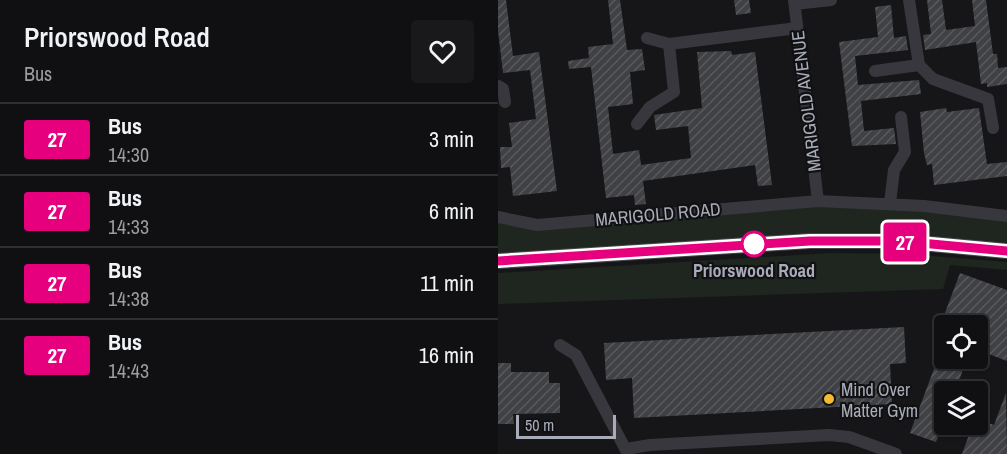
<!DOCTYPE html>
<style>
:root{--surface:#101012;--page:#19191b;--text:#f1f3f6;--muted:#9c9d9f;--line:#303032}
body{margin:0;font-family:"Archivo Narrow",sans-serif;background:var(--page);color:var(--text);height:100vh;display:flex;flex-direction:column;font-size:22px;white-space:nowrap}
*{box-sizing:border-box;margin:0}
p{font-size:20px;color:var(--muted)}
.icon{flex:none;width:33px;height:33px;fill:none;stroke:currentColor;stroke-width:2;stroke-linecap:round;stroke-linejoin:round}
.map{position:relative;flex:1;overflow:hidden}
.panel{display:flex;flex-direction:column;background:var(--surface);width:498px}
.panel>*{flex:none}
.badge{padding:0 12px;border-radius:4px;font-size:21px;line-height:39px}
.tools{position:absolute;left:436px;top:315px;display:grid;gap:12px}
.tools a{display:grid;place-items:center;width:54px;height:54px;border-radius:6px;background:var(--surface);box-shadow:0 2px 4px #0004,0 0 0 2px var(--line);font-size:30px}
.scale{position:absolute;left:18px;bottom:15px;width:100px;box-sizing:border-box;padding-left:6px;border:3px solid #a7acb8;border-top:0;font-size:16px;line-height:21px;white-space:nowrap;color:#a7acb8;-webkit-text-stroke:4px #111113;paint-order:stroke}
.map>.badge{position:absolute;translate:-50% -50%;box-shadow:0 0 0 3px #fff}
.round{display:grid;place-items:center;flex:none;width:63px;height:63px;border-radius:6px;background:var(--page)}
.overview{display:flex;align-items:center;justify-content:space-between;height:102px;padding:0 24px}
h1{font-size:28px;font-weight:600;line-height:45px}
ul{padding:0;list-style:none}
li{display:flex;align-items:center;gap:18px;height:72px;padding:0 24px;border-top:2px solid var(--line)}
li div{flex:1}
li b{display:block;font-size:22px}
li em{font-style:normal}
li .badge{min-width:66px;font-weight:700;text-align:center}
main{display:flex;flex:1;min-height:0}
.map>svg:first-child{display:block}
.grass{fill:#1e261f}
.building{fill:url(#building-hatch)}
.lines{fill:none;stroke-linecap:round;stroke-linejoin:round}
.street{stroke:#37373d;stroke-width:12}
.secondary{stroke:#45464d;stroke-width:16}
.line-casing{stroke:#fff;stroke-width:14}
.line{stroke:#e6007e;stroke-width:9}
.stop-dot{fill:#fff;stroke:#e6007e;stroke-width:3}
.poi-dot{fill:#f4ba31;stroke:#111113;stroke-width:2}
.labels{text-anchor:middle;dominant-baseline:central;stroke-width:4.5;stroke-linejoin:round;paint-order:stroke}
.street-label{font-size:18px;fill:#a7acb8;stroke:#111113}
.stop-label{font-size:18px;font-weight:bold;fill:#a7acb8;stroke:#111113}
.poi-label{font-size:18px;fill:#a7acb8;stroke:#111113;text-anchor:start}
</style>
<main>
<section class="panel">
<div class="overview"><div><h1>Priorswood Road</h1><p>Bus</p></div><a class="round"><svg class="icon" aria-label="heart" viewBox="0 0 24 24"><path d="M12 20l-8-8c-3-5 5-10 8-4 3-6 11-1 8 4z"/></svg></a></div>
<ul>
<li><span class="badge" style="background:#e6007e;color:#fff">27</span><div><b>Bus</b><p>14:30</p></div><em>3 min</em></li>
<li><span class="badge" style="background:#e6007e;color:#fff">27</span><div><b>Bus</b><p>14:33</p></div><em>6 min</em></li>
<li><span class="badge" style="background:#e6007e;color:#fff">27</span><div><b>Bus</b><p>14:38</p></div><em>11 min</em></li>
<li><span class="badge" style="background:#e6007e;color:#fff">27</span><div><b>Bus</b><p>14:43</p></div><em>16 min</em></li>
</ul>
</section>
<div class="map">
<svg width="509" height="454" viewBox="0 0 509 454">
<defs>
<pattern id="building-hatch" width="6" height="6" patternUnits="userSpaceOnUse" patternTransform="scale(1.5)"><rect width="6" height="6" fill="#404145"/><path d="M-1 1l2-2M0 6l6-6M5 7l2-2" fill="none" stroke="#595a5e"/></pattern>
</defs>
<rect width="100%" height="100%" fill="#161618"/>
<path class="grass" d="M320,201L509,212V250L401,241L0,262V218L39,225Z
M333,253L410,254L509,262V270L452,265L445,289L0,304V273Z"/>
<path class="building" d="M0,0H8L15,56L41,52L59,191L15,196L12,167L3,168L2,147H14L11,123L38,119L32,70L5,73L0,30Z
M110,0H122L129,50L144,49L147,70L132,72L135,104L110,107L115,154L141,150L143,165L193,158L190,126L158,130L156,115L204,108L199,52L233,51L234,55L257,52L274,185L260,186L257,165L145,181L148,204L137,205L136,195L108,198L93,67L71,69L70,61L91,58L90,47L115,44Z
M236,0H251L253,13L238,15Z
M429,0H444L448,30L477,26L474,0H488L495,54H499L500,68L509,67V84L489,87V83L483,84L478,42L427,50L425,35L433,34Z
M393,5L396,38L408,36L410,50L357,56L360,85L421,80L423,94L363,101L366,131L396,128L398,144L354,146L341,42L380,37L377,7Z
M448,108L449,112L481,108L489,164L509,162V176L436,185L434,164L429,165L426,153L422,112Z
M462,273L509,290V361L480,350V326H442Z
M406,327L408,363L392,364L394,404L136,418L134,378L108,380L106,343Z
M440,358H469L457,392H447V418L438,442L412,433Z
M0,363H13V372H51V383H62V413L15,414L16,424H0Z
M508,393L509,454H464L475,424H480V419L496,425Z"/>
<g class="lines">
<path class="street" d="M296,0L320,201
M411,0L421,65L435,79L490,99L495,128
M297,4L333,0
M149,38L171,44
M377,71L421,65
M0,86L5,89L7,102
M139,124L152,107L176,92L171,44L299,28
M392,203L396,170L407,152L403,117
M0,217L39,225L320,201L426,206L509,216
M62,345L78,355L130,454
M128,449L152,445L331,435L351,437L398,454"/>
<path class="secondary" d="M0,261L312,241H401L509,251"/>
</g>
<g class="lines">
<g class="line-casing">
<path id="line" d="M0,261L312,241H401L509,251"/>
</g>
<use href="#line" class="line"/>
</g>
<circle class="stop-dot" cx="256" cy="244" r="12"/>
<circle class="poi-dot" cx="331" cy="399" r="6"/>
<g class="labels">
<g class="street-label">
<text transform="translate(308 101) rotate(-97)">MARIGOLD AVENUE</text>
<text transform="translate(160 214) rotate(-5)">MARIGOLD ROAD</text>
</g>
<g class="stop-label">
<text x="256" y="270">Priorswood Road</text>
</g>
<g class="poi-label">
<text x="343" y="389">Mind Over<tspan x="343" dy="21">Matter Gym</tspan></text>
</g>
</g>
</svg>
<div class="tools">
<a><svg class="icon" aria-label="locate" viewBox="0 0 24 24"><circle cx="12" cy="12" r="6"/><path d="M12 2v4M12 18v4M2 12h4M18 12h4"/></svg></a>
<a><svg class="icon" aria-label="layers" viewBox="0 0 24 24"><path d="M12 4l9 5-9 5-9-5zM3 14l9 5 9-5"/></svg></a>
</div>
<div class="scale">50 m</div>
<b class="badge" style="left:407px;top:242px;background:#e6007e;color:#fff">27</b>
</div>
</main>
